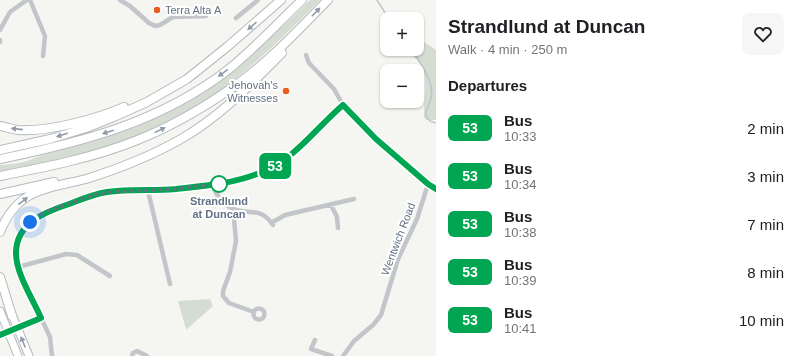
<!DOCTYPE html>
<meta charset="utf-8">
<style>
:root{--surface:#fff;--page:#f6f6f6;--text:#202124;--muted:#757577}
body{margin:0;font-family:Helvetica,sans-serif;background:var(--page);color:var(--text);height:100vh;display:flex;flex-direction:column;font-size:15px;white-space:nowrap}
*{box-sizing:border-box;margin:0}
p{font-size:13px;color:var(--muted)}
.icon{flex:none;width:22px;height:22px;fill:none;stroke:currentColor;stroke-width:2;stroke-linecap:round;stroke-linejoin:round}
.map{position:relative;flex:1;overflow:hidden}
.side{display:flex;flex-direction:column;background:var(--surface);width:360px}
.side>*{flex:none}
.badge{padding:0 8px;border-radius:6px;font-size:14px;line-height:26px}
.controls{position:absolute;left:380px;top:12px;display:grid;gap:8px}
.controls a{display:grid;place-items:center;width:44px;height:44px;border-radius:8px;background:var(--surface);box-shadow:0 1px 3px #0004;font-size:20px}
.you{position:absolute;width:20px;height:20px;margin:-10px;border:3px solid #fff;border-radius:50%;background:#1a73e8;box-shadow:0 0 0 6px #1a73e833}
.map>.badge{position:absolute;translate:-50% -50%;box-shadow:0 0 0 2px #fff}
h2{padding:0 12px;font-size:15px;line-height:36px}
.round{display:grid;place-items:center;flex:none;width:42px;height:42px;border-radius:8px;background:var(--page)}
.headline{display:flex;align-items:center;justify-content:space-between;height:68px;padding:0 12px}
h1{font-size:19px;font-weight:700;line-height:30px}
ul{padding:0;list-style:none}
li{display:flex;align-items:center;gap:12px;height:48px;padding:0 12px}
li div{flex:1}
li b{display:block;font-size:15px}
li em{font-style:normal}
li .badge{min-width:44px;font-weight:700;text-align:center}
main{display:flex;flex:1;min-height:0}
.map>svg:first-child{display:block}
.green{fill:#d5dcd2}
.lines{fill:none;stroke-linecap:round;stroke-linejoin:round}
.stream{stroke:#bbc6cc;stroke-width:1.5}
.secondary-casing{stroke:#b4b9be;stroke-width:8}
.primary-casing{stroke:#b5b9bd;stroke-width:9}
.highway-casing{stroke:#b6b9bd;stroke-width:10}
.street{stroke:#c2c5c9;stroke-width:4.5}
.secondary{stroke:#fff;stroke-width:6}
.primary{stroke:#fff;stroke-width:7}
.highway{stroke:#fff;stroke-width:8}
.oneway{fill:#919ca9}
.line-casing{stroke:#fff;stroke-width:9}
.line{stroke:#00a651;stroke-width:6}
.walk{stroke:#627284;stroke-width:4;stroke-dasharray:0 7.2}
.poi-dot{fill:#eb5b1b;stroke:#fff;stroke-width:1.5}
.stop-dot{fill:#fff;stroke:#00a651;stroke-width:2}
.labels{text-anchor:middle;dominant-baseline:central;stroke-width:4;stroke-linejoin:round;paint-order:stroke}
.poi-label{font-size:11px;fill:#627284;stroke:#fff;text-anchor:start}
.stop-label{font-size:11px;font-weight:bold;fill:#627284;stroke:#fff}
.street-label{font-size:11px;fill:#627284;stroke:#fff}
</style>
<main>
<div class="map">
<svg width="436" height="356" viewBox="0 0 436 356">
<rect width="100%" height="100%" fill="#f5f5f1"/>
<path class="green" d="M310,0H320C291,29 262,59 229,84C161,136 83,156 0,172V165C8,164 19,164 27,161C36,158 40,155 50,153C105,140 159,122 207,90C245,64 277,32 310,0Z
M417,37L436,50V120H426L424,117C423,92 434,71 410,54L412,49H417Z
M210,299L213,306L187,329H186L178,301Z"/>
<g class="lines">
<path class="stream" d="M377,0L389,19
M411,49C420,62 435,82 431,98C429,106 426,108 426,116L430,121L436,123"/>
<g class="secondary-casing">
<path id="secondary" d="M0,335L8,331"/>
</g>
<g class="primary-casing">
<path id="primary" d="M0,311L18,356
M11,312L29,356"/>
</g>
<g class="highway-casing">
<path id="highway" d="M0,126C6,127 12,129 18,130C48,132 97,119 124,107
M0,150L50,139L86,128L116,116L147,102L187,79L227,47L281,0
M0,159C83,142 161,122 229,69C255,48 278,23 302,0
M0,176C46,167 92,158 135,141C171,127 205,107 236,85C270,61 299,29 328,0
M0,194L54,182
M0,232C6,217 16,203 30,195C47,186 67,184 86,179C118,169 151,156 181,139C220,117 251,84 282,53
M0,277L12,316"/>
</g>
<path class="street" d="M30,0L45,36L43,56
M120,0L130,6L149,23L155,26L160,25L173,17L206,16
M236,18L258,0
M0,30L10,12L27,0
M0,40V42
M306,55L309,63L334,89L343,105L358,121L376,139L428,184L436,189
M213,185C215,193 218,197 224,203C238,217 257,207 267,218C270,220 271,223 273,225
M148,191L170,284
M331,205L337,217L338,228
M235,211L234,219L236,241L230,272L223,291V296L229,303L254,312
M271,223L285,215L354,199
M18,267L66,254L77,255L110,276
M253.5 314a5.5 5.5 0 1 1 11 0a5.5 5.5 0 1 1-11 0Z
M8,331L41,318
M315,340L311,349L332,356
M52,356L50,337L21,275L16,260V247L18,240L21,234L30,222L45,212L93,195L108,192L174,189L213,185L241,179L270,169L301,147L343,105
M132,356L133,353L137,351L147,356
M343,356L354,341L373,325L381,315L398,259L417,219L428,184"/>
<use href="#secondary" class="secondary"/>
<use href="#primary" class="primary"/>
<use href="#highway" class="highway"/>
</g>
<defs><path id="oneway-solid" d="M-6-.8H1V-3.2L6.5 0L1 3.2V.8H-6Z"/></defs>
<g class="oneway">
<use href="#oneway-solid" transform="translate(316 12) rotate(-46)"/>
<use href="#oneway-solid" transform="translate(252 26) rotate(139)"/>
<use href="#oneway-solid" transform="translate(223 73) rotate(144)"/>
<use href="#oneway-solid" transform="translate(17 129) rotate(-174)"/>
<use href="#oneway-solid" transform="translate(160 130) rotate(-26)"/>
<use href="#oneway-solid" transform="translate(108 132) rotate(162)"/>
<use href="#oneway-solid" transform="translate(62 135) rotate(163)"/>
<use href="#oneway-solid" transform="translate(23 201) rotate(-38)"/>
<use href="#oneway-solid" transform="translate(23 342) rotate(-112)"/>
</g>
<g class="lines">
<g class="line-casing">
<path id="line" d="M0,335L41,318C33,299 16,274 16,253C16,223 45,212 69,204C82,199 94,194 107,192C130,189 153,191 176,189C203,186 231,184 257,174C293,162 315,129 343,105L376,139L428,184L436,189"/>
</g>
<use href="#line" class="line"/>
<path class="walk" d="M30,222L45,212L93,195L108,192L174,189L219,184"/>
</g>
<g class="poi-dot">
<circle cx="157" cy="10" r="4"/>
<circle cx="286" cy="91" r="4"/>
</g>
<circle class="stop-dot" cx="219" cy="184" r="8"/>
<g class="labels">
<g class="poi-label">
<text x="165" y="10">Terra Alta A</text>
<text x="278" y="85" text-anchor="end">Jehovah's<tspan x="278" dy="13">Witnesses</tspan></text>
</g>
<g class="stop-label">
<text x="219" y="201">Strandlund<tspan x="219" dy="13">at Duncan</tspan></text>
</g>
<g class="street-label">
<text transform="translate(398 239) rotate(-69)">Wentwich Road</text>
</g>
</g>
</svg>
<div class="controls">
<a>+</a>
<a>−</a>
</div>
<div class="you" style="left:30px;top:222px"></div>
<b class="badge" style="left:275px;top:166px;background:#00a651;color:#fff">53</b>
</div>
<section class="side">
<div class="headline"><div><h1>Strandlund at Duncan</h1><p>Walk · 4 min · 250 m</p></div><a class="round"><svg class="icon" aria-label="heart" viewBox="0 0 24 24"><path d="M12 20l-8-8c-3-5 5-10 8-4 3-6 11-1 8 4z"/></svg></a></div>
<h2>Departures</h2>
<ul>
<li><span class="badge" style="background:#00a651;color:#fff">53</span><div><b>Bus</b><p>10:33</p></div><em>2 min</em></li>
<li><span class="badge" style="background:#00a651;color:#fff">53</span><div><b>Bus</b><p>10:34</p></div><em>3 min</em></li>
<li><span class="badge" style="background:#00a651;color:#fff">53</span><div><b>Bus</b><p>10:38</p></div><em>7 min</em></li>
<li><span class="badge" style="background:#00a651;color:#fff">53</span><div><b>Bus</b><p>10:39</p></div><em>8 min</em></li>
<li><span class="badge" style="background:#00a651;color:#fff">53</span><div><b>Bus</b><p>10:41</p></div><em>10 min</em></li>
</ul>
</section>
</main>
